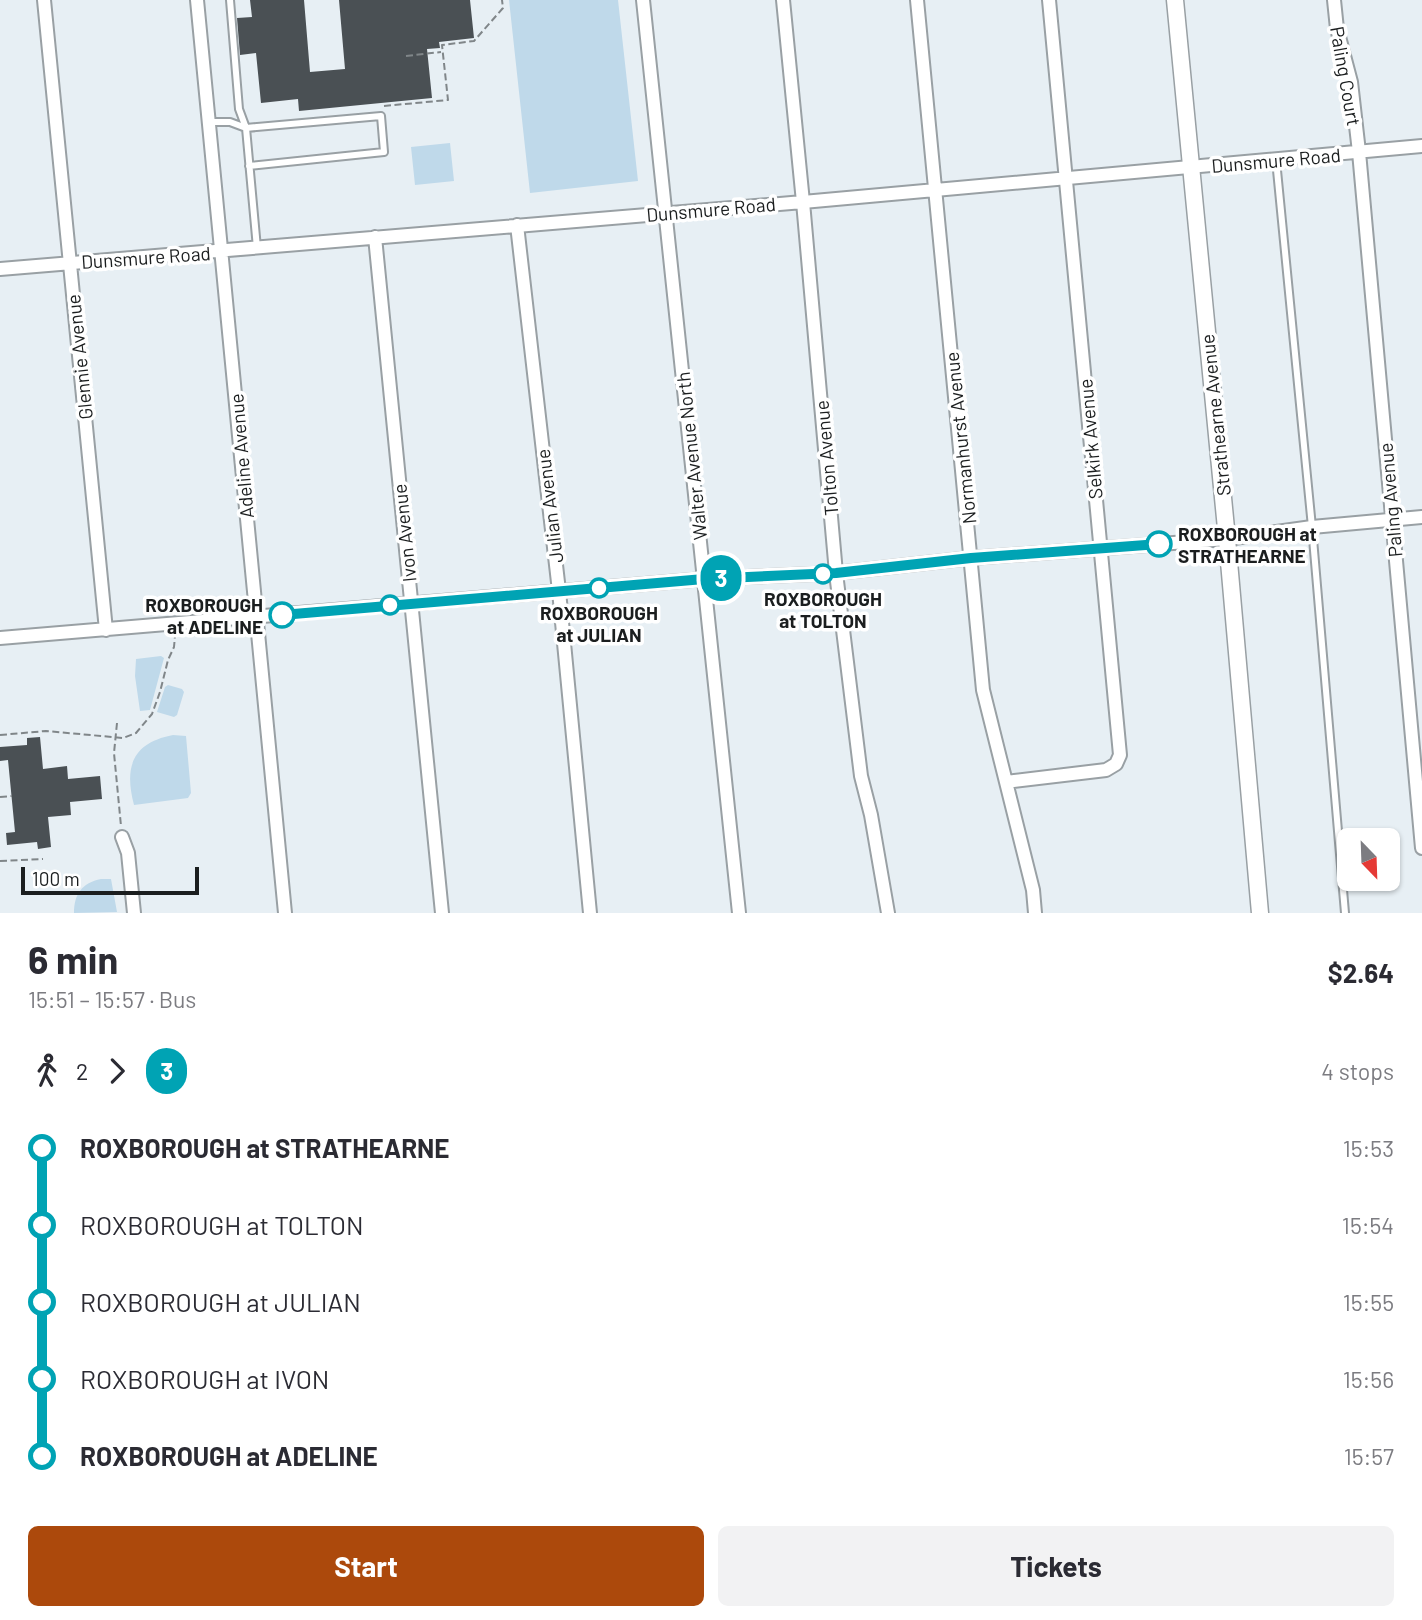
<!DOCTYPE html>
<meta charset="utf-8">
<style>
:root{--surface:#fff;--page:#f2f2f3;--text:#2b2b33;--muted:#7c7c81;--accent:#ac490c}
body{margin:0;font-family:Barlow,sans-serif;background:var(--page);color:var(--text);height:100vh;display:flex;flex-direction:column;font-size:26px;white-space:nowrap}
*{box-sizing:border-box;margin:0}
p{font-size:23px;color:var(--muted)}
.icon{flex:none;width:38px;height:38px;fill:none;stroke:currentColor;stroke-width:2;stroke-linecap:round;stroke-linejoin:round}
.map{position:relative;height:913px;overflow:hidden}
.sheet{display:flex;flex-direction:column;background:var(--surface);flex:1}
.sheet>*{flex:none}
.badge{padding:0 14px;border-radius:23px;font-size:24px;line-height:46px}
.needle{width:46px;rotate:157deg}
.buttons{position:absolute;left:1337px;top:828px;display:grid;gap:14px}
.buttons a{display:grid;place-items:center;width:63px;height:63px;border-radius:10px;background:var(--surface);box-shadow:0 2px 5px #0004;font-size:35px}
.scale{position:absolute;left:21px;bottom:18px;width:178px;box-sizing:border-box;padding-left:7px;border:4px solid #1b1e1f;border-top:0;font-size:19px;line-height:24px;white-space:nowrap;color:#1b1e1f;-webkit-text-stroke:5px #fff;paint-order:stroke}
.map>.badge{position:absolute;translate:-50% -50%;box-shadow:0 0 0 4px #fff}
.legs{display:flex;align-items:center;gap:10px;height:77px;padding:0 28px;font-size:23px}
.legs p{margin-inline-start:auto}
.head{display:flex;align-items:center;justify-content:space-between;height:119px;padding:0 28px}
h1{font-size:38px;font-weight:700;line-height:52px}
.cta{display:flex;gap:14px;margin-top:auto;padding:14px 28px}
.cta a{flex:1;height:80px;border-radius:10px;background:var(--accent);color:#fff;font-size:28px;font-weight:700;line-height:80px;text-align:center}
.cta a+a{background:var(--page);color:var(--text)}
ul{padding:0 28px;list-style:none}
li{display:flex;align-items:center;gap:24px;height:77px;font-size:26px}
li i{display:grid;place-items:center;width:10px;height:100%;margin:0 9px;background:currentColor}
li i::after{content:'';width:18px;height:18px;margin:-9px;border:5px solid;border-radius:50%;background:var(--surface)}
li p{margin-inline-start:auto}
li:first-child i{background:linear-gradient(#0000 50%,currentColor 0)}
li:last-child i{background:linear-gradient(currentColor 50%,#0000 0)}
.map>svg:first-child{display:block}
.green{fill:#bfd9ea}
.building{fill:#4a5054}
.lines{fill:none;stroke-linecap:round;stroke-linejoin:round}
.service-casing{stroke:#99a0a4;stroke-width:10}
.minor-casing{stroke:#99a0a4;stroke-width:16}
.tertiary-casing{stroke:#99a0a4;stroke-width:19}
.path{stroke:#808689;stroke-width:2;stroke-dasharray:7 3.5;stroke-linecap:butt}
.service{stroke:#fff;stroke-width:6}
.minor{stroke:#fff;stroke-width:12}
.tertiary{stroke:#fff;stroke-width:16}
.line-1-casing{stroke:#fff;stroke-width:16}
.line-1{stroke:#00a3b4;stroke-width:10}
.stop-1-dot{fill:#fff;stroke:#00a3b4;stroke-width:3.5}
.labels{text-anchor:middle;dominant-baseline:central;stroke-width:7;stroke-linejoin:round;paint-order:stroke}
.street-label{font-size:19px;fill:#1b1e1f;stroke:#fff}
.stop-label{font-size:19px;font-weight:bold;fill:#1b1e1f;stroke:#fff}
</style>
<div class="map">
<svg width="1422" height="913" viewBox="0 0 1422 913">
<rect width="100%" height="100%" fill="#e7eff4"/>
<path class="green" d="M509,0H618L638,181L530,193Z
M450,143L454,181L415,185L411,147Z
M161,656L164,658L150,710L140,711L135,676L136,659Z
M168,685L182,689L184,692L177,715L174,717L157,712L165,687Z
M173,735L186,736L191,793L188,798L134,805C124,767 132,743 173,735Z
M101,879H111L117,912L74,913C74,894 82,883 101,879Z"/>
<path class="building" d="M250,0H304L310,72L345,69L339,0H470L474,38L439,42L440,48L427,49L432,98L299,111L298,99L261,103L256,53L240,55L237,18L252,17Z
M40,737L43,769L67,766L68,779L100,776L102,799L70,802L71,815L48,817L51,847L38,849L37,842L7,845L6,833L15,832L8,760L0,761V747L27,745V738Z"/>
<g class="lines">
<g class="service-casing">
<path id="service" d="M230,0L239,109L246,128
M210,122H230L246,128
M1276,160L1312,527L1345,913
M249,166L384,152L381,116L246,128L257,248"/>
</g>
<g class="minor-casing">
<path id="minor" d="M44,0L106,630
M197,0C228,304 254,609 285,913
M643,0L739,913
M783,0L803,202L836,573L861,776L871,815L888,913
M917,0L983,690L1033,890L1035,913
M1334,0L1337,29L1351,82L1359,152L1422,848
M517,225L559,591L590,913
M375,237L442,913
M0,269L803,202L1422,146
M0,638L704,579L836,573L971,558L1227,539L1312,527L1422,517
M1006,782L1106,770L1116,764L1120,755L1049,0
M122,837L128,853L134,913"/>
</g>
<g class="tertiary-casing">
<path id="tertiary" d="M1175,0L1227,539L1260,913"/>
</g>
<path class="path" d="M406,56L441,52
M384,106L448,100L442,45L474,41L503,8L502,0
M117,723L114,753L121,826
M0,735L46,731L123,738L136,733L152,714L160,692L168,660L174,647L175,636
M0,797L12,796
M0,861L43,859"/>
<use href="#service" class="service"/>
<use href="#minor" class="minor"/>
<use href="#tertiary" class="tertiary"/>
</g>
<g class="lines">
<g class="line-1-casing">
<path id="line-1" d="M282,615L704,579L836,573L971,558L1159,544"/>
</g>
<use href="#line-1" class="line-1"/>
</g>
<g class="stop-1-dot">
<circle cx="1159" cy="544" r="12"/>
<circle cx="823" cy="574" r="9"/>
<circle cx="599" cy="588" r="9"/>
<circle cx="390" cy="605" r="9"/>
<circle cx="282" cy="615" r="12"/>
</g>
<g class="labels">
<g class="street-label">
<text transform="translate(1346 76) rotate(80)">Paling Court</text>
<text transform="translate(1276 160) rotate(-5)">Dunsmure Road</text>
<text transform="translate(711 209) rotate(-5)">Dunsmure Road</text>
<text transform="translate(146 257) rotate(-4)">Dunsmure Road</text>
<text transform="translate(79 357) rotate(-96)">Glennie Avenue</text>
<text transform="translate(1215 415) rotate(-96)">Strathearne Avenue</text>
<text transform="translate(960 438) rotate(-96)">Normanhurst Avenue</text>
<text transform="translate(1090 439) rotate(-95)">Selkirk Avenue</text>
<text transform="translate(241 456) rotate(-95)">Adeline Avenue</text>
<text transform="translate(691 456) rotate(-96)">Walter Avenue North</text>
<text transform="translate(826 458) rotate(-95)">Tolton Avenue</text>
<text transform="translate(1390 500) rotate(-95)">Paling Avenue</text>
<text transform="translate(549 506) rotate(-97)">Julian Avenue</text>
<text transform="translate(404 533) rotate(-96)">Ivon Avenue</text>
</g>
<g class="stop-label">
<text x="1178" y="533" text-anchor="start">ROXBOROUGH at<tspan x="1178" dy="22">STRATHEARNE</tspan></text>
<text x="823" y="598">ROXBOROUGH<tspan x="823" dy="22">at TOLTON</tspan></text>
<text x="263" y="604" text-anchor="end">ROXBOROUGH<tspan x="263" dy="22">at ADELINE</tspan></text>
<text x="599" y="612">ROXBOROUGH<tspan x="599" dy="22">at JULIAN</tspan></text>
</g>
</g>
</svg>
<div class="buttons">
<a><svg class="needle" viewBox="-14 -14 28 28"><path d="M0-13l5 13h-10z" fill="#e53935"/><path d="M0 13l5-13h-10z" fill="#7c7c81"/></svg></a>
</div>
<div class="scale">100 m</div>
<b class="badge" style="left:721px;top:578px;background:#00a3b4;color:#fff">3</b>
</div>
<section class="sheet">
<div class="head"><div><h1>6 min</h1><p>15:51 – 15:57 · Bus</p></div><b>$2.64</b></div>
<div class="legs"><svg class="icon" aria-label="walk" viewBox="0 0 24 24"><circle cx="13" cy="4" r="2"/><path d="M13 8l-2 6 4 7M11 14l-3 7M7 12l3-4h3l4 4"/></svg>2<svg class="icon" aria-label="forward" viewBox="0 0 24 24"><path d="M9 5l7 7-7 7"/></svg><b class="badge" style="background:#00a3b4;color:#fff">3</b><p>4 stops</p></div>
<ul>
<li><i style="color:#00a3b4"></i><b>ROXBOROUGH at STRATHEARNE</b><p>15:53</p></li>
<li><i style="color:#00a3b4"></i><span>ROXBOROUGH at TOLTON</span><p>15:54</p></li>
<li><i style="color:#00a3b4"></i><span>ROXBOROUGH at JULIAN</span><p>15:55</p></li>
<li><i style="color:#00a3b4"></i><span>ROXBOROUGH at IVON</span><p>15:56</p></li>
<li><i style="color:#00a3b4"></i><b>ROXBOROUGH at ADELINE</b><p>15:57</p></li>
</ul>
<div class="cta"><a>Start</a><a>Tickets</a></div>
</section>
